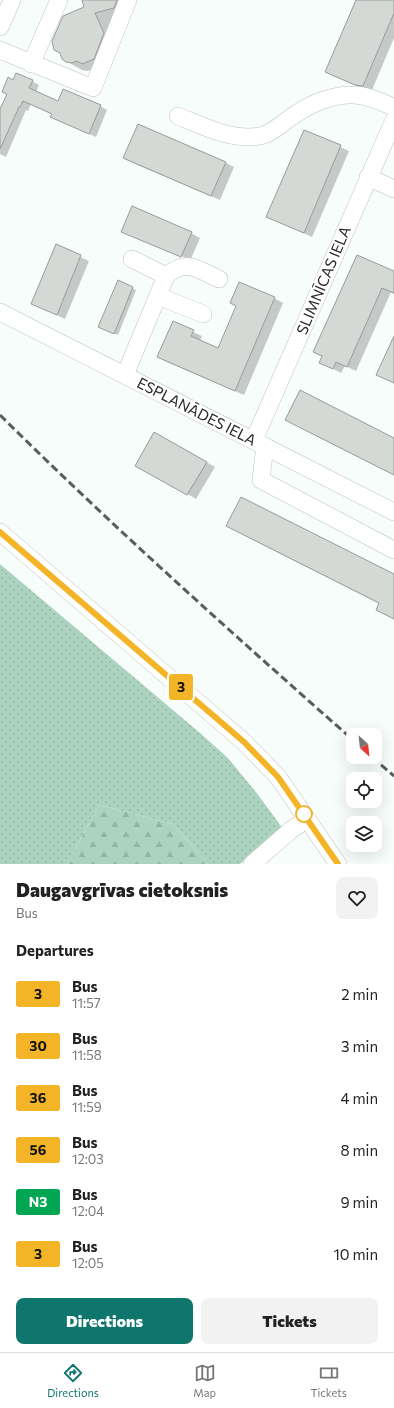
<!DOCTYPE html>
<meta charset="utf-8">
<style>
:root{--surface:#fff;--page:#f2f2f2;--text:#222;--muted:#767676;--line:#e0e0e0;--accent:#0f766e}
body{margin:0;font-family:Commissioner,sans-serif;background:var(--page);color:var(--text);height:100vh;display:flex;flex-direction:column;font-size:15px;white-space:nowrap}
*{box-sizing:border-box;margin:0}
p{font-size:13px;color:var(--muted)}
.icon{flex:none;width:22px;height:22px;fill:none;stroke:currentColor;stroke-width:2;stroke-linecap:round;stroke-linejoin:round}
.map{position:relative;height:864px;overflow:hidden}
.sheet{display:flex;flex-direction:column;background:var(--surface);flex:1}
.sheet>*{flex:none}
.badge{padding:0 8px;border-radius:3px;font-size:14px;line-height:26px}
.needle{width:26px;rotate:153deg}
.fabs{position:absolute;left:346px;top:728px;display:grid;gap:8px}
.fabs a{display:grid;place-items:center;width:36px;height:36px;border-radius:8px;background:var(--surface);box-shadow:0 4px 16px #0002;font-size:20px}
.map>.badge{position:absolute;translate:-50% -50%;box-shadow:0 0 0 2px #fff}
h2{padding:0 16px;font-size:15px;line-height:36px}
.round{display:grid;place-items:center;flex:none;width:42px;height:42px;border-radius:8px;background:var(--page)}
.overview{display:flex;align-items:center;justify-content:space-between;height:68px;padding:0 16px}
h1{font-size:19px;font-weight:800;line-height:30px}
.primary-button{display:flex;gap:8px;margin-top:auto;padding:8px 16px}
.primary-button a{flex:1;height:46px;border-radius:8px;background:var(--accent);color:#fff;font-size:16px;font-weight:800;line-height:46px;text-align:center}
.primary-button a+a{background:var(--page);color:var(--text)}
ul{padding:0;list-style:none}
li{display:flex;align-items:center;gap:12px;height:52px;padding:0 16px}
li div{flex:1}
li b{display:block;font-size:15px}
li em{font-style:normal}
li .badge{min-width:44px;font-weight:700;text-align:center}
.menu{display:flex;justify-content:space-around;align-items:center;height:56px;border-top:1px solid var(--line);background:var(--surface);font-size:11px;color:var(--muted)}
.menu a{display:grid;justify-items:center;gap:2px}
.menu .on{color:var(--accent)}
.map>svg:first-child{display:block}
.grass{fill:url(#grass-dots)}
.forest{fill:url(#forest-firs)}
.shadow{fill:#0003}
.building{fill:#d4d9d6;stroke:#979c99}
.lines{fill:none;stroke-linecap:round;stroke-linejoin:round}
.minor-casing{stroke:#bdc2bf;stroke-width:18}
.minor{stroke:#fff;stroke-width:17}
.rail{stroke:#5a5d5b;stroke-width:3;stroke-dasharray:8 4;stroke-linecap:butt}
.line-casing{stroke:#fff;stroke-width:9}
.line{stroke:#f4b427;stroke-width:6}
.stop-dot{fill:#fff;stroke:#f4b427;stroke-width:2}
.labels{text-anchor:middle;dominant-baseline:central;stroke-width:4;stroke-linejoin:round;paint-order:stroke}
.street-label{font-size:15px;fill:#292a29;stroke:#fff}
</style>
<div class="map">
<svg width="394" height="864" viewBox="0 0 394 864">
<defs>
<pattern id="grass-dots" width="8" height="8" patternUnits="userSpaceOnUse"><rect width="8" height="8" fill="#acd3c0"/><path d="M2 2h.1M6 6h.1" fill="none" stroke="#94b5a5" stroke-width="1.8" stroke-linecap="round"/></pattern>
<pattern id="forest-firs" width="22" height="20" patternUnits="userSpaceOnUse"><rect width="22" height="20" fill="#acd3c0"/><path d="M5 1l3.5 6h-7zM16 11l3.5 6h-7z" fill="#94b5a5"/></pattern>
</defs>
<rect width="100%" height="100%" fill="#f7fdfa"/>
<path class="grass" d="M0,564L200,733L228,758L259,796L283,829L240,864H208L173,824L99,805L67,864H0Z"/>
<path class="forest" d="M99,805L173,824L208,864H67Z"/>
<path class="shadow" d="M83,0H125L123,18L110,22L119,43L93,69L88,71L82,70L66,61L86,8Z
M357,0H394V38L372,90L364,89L326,72Z
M14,81H32L39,85L36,92L58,102L100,106L107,110L96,137L59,121L52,117L53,114L31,104L28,111L26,110L6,157L0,154V112Z
M305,131L349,151L312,237L268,217Z
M124,158L226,163L234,167L220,200L133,163Z
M191,233L200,238L190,261L186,258L130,234Z
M57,246L89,261L65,319L33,304Z
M394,272V294L391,292L356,371L345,366L341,373L320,362Z
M132,288L136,290L118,335L104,329Z
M274,298L283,303L244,395L167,362L158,357L173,323L202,336L200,341L218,349L237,306Z
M155,433L215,467L196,499L137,465Z
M228,526L394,575V619L377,610L380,604L247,537Z"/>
<path class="building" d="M82,0H117L114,8L95,13L104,33L94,59L82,64L77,61L72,63L66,62L62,59L60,53L54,50L52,41L63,16L84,7Z
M356,0H394V13L363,86L355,85L325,72Z
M16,73L33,80L29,88L58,101L63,89L101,105L89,134L50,117L52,114L23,101L20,107H19L0,149V109L7,94L2,92L8,77L13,80Z
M138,124L226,162L211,196L123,158Z
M304,130L341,145L304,233L266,217Z
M132,206L192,232L181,257L121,232Z
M56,244L81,255L57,315L31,304Z
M357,255L394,271V293L382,288L347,367L336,362L333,369L319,363L322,356L313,352Z
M118,280L133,287L114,334L98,327Z
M239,282L275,297L235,391L157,357L173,321L194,330L191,336L218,348L236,306L230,303Z
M394,336V383L376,375Z
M300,390L394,438V475L285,420Z
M154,432L207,462L187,495L135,466Z
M241,497L394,574V619L376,610L379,603L226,526Z"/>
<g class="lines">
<g class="minor-casing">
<path id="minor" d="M0,27L12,0
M0,50L93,88L128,0
M31,64L59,0
M178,116C203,126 232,141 260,136C274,133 284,121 296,114C312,103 334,94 353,95C367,95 381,102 394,107
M368,177L394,189
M166,276C186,258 197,269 219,279
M158,296L203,314
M0,312L394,512
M125,375L166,276L132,259
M254,440L394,120
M265,446L261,480L394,550
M0,532L244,742L278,777L338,864
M252,864L291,830L307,819"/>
</g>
<use href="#minor" class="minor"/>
<path class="rail" d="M0,415C114,528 233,634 353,740
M372,757L394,776"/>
</g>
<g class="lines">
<g class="line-casing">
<path id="line" d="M0,532L244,742L278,777L338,864"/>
</g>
<use href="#line" class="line"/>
</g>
<circle class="stop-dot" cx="304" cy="814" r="8"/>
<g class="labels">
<g class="street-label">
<text transform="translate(323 280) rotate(-67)">SLIMNĪCAS IELA</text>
<text transform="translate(197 411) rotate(27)">ESPLANĀDES IELA</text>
</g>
</g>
</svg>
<div class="fabs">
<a><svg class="needle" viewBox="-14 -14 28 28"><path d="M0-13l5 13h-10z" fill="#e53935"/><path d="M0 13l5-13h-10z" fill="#767676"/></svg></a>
<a><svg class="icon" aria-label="locate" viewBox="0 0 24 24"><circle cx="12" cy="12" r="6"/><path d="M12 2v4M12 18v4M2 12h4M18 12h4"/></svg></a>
<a><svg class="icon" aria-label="layers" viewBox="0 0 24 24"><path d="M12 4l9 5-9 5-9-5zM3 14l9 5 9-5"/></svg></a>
</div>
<b class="badge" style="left:181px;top:687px;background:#f4b427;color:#111">3</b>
</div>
<section class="sheet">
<div class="overview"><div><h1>Daugavgrīvas cietoksnis</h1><p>Bus</p></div><a class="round"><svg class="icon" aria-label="heart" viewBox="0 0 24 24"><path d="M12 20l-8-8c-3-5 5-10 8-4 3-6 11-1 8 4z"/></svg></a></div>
<h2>Departures</h2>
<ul>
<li><span class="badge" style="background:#f4b427;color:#111">3</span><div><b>Bus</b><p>11:57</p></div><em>2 min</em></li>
<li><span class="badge" style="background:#f4b427;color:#111">30</span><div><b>Bus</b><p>11:58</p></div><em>3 min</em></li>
<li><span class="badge" style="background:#f4b427;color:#111">36</span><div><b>Bus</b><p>11:59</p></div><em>4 min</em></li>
<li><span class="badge" style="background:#f4b427;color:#111">56</span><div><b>Bus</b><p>12:03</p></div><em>8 min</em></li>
<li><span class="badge" style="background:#00a651;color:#fff">N3</span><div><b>Bus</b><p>12:04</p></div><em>9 min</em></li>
<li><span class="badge" style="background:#f4b427;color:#111">3</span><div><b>Bus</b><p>12:05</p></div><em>10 min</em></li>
</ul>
<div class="primary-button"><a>Directions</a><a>Tickets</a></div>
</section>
<nav class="menu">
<a class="on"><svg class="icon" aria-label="directions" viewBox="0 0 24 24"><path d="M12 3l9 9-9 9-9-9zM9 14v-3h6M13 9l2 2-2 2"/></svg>Directions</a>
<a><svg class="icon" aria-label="map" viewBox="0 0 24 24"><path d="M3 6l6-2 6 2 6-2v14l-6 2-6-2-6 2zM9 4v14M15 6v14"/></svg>Map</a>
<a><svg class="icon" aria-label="tickets" viewBox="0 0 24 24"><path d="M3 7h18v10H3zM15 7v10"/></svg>Tickets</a>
</nav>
